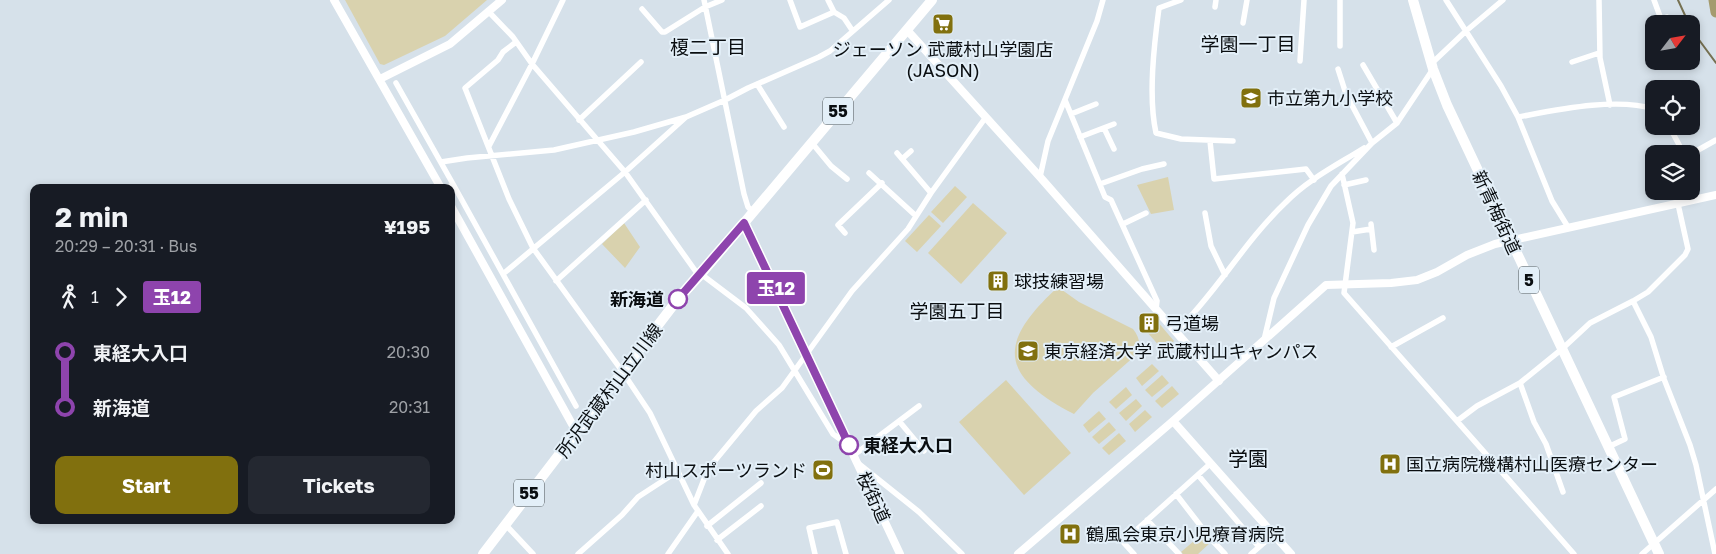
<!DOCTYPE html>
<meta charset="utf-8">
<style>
:root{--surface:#171b24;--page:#242831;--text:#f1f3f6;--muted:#9ea1a6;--accent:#81700e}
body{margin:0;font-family:"Golos Text","Noto Sans JP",sans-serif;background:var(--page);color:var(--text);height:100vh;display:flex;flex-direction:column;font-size:19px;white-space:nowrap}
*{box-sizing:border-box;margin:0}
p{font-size:16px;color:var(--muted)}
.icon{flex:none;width:28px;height:28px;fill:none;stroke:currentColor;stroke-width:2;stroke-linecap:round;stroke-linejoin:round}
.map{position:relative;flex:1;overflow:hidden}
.side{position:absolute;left:30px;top:184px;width:425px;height:340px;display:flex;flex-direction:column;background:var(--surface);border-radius:10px;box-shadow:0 2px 8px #0003}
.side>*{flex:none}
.badge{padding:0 10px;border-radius:4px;font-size:18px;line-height:32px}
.needle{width:32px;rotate:59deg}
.buttons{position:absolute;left:1645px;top:15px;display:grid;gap:10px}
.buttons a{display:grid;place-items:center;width:55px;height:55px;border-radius:10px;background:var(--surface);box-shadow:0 2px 8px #0003;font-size:25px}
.map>.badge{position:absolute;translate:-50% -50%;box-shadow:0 0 0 2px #fff}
.legs{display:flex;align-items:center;gap:8px;height:55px;padding:0 25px;font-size:16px}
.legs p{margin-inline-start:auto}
.head{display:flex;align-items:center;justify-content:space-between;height:85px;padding:0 25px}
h1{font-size:28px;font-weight:700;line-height:38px}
.action{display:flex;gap:10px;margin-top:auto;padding:10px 25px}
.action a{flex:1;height:58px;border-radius:10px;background:var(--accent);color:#fff;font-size:20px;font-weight:700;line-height:58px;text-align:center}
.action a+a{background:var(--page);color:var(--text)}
ul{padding:0 25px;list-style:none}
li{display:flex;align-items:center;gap:18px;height:55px;font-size:19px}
li i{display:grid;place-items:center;width:8px;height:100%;margin:0 6px;background:currentColor}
li i::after{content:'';width:12px;height:12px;margin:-6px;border:4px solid;border-radius:50%;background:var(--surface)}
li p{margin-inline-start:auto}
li:first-child i{background:linear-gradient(#0000 50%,currentColor 0)}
li:last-child i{background:linear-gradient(currentColor 50%,#0000 0)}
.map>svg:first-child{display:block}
.green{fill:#d9d2ae}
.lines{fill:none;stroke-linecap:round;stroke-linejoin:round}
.stream{stroke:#767152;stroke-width:2}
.river{stroke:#a49b6e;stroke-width:11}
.minor{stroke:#fff;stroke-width:5.5}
.tertiary{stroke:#fff;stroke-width:8}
.primary{stroke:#fff;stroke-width:10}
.line-1-casing{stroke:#fff;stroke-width:11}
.line-1{stroke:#8e44ad;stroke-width:8}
.stop-1-dot{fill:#fff;stroke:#8e44ad;stroke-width:2.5}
.labels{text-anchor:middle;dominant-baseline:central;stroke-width:4;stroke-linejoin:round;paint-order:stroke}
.shield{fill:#e3eff8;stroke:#4b5256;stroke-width:1}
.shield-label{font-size:16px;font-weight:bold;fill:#0a0e11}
.poi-label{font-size:18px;fill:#0a0e11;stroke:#e3eff8;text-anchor:start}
.street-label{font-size:18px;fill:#0a0e11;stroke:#e3eff8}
.stop-label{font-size:18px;font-weight:bold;fill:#0a0e11;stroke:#e3eff8;text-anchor:end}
.neighbourhood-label{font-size:19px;fill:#0a0e11;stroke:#e3eff8}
.quarter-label{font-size:20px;fill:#0a0e11;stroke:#e3eff8}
</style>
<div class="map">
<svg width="1716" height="554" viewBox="0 0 1716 554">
<rect width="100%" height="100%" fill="#d6e1ea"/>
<path class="green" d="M345,0H487L445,36L384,65L380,64Z
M1168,177L1174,210L1151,214L1137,185Z
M955,186L967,197L943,223L931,212Z
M973,203L1007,233L961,284L928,253Z
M929,215L941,226L917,252L905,241Z
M624,223L640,247L625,268L602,244Z
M1058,287L1079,302L1133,329C1140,338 1141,345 1136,355L1093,393L1074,414C998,375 998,342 1058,287Z
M1157,321L1174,341L1163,350L1146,331Z
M1152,364L1159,371L1142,386L1136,378Z
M1162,375L1169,383L1152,397L1145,390Z
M1006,380L1071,453L1024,495L959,422Z
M1172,386L1179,394L1162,408L1155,401Z
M1126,387L1132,395L1116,409L1109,402Z
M1136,399L1142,406L1126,421L1119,413Z
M1145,410L1152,417L1135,432L1129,424Z
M1099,411L1106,419L1089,433L1083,425Z
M1109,422L1116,430L1099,444L1092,437Z
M1119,433L1126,441L1109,455L1102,448Z
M1202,534L1210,543L1198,554H1183L1181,552Z"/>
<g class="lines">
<path class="stream" d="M1678,0L1689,24
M1691,29L1716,63"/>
<path class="river" d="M1714,0L1716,12"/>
<path class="minor" d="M704,0L744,194L748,207L753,212
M790,0L800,27L834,12L844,18L852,30
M828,0L834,12
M1181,0L1159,8C1154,45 1148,97 1156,133L1181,139L1233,141
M1446,0L1501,86L1518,117L1552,201L1568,227
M1599,0L1600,58L1610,105
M1654,0L1661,19
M1215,7L1216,0
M642,9L662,32H665L705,7L722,0
M488,11L513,37L532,64L625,172L699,276
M1243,23L1247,0
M1654,23L1667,17
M516,42L503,52L498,60L465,88L509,199L533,248L622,371L650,413L694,505L728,554
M1340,46V0
M1300,61L1304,0
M1572,62L1599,53
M1431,64L1466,31L1503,0
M1363,65L1397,123
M1338,69L1346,94L1372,143
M396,83L453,184L447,188
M757,84L784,127
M1065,100L1105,197L1111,200L1157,301L1156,309
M1071,114L1096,104
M1518,117C1556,110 1616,97 1654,109
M579,120L641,62
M1669,126L1684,154
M1104,128L1114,149
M1080,137L1114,124
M1210,141L1214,179L1306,169L1314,180
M812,143L831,166L847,179
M489,146L532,64L563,0
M897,153L931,193
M1691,154L1716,140
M902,159L911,151
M441,162L467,158L554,150L634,132L686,117L725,100L748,88L819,57L830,51L889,0
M869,173L916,216
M1342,174L1353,223L1344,293L1574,554
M1040,177L1048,141L1097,21L1103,0
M453,184L576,406
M1100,184L1142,169L1164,164
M1344,185L1366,180
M1205,213L1211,246L1225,275
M1123,224L1146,213
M1371,224L1374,250
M1352,232L1371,229
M845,233L838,225L882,183
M503,274L625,172L686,117
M701,274L746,308L779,345L833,434L848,445
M556,281L646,200
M1633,301L1651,337L1664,379L1690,445L1696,465L1715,554
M1176,332C1217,292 1244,242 1285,203C1307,180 1337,165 1364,148
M1264,340L1274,298L1308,225L1331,186L1372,143L1397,123L1433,69
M1391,347L1443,318
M1520,383L1534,422L1546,444L1563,492
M899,421L924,451
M1457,421L1477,406L1520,383L1562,349L1590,323L1633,301L1648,292L1685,255L1688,249L1678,204V191
M1608,447L1625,439L1614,397L1664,377
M854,455L919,406
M859,464L919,512L962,554
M1198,475L1259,547
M1176,494L1210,538L1225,554
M694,505L708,469L756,411L782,388L852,291L908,229L931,193L986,117
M1147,520L1179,554
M505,524L533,554
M707,526L761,483
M717,540L761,506
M578,554L622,515L638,497L678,471
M668,554L698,511
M815,554L809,528L837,522L846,554
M1134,554L1123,542L1211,463
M1251,554L1274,534
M1642,554L1716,489"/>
<path class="tertiary" d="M334,0L441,188
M907,30L1040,177L1219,381
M380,79L450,44L502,0
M451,206L577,433
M744,223L900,554
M1173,421L1291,554
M1018,554L1173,421L1326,285L1391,283L1417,280L1437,272L1467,255L1495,244L1716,195"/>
<path class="primary" d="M1413,0L1433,69L1447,105L1659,554
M483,554L678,299L701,274L932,0"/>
</g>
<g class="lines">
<g class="line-1-casing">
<path id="line-1" d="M678,299L744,223L849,445"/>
</g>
<use href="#line-1" class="line-1"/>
</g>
<defs>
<g id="supermarket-square" transform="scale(1.125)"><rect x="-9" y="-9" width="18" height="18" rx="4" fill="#81700e" stroke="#e3eff8"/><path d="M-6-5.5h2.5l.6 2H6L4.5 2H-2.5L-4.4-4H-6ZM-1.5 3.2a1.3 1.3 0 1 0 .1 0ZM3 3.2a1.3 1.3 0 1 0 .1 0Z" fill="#fff"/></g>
<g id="school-square" transform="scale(1.125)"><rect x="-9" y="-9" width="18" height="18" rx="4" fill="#81700e" stroke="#e3eff8"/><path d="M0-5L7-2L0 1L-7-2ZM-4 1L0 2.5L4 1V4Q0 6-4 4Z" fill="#fff"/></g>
<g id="building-square" transform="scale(1.125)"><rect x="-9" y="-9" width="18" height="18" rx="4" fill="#81700e" stroke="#e3eff8"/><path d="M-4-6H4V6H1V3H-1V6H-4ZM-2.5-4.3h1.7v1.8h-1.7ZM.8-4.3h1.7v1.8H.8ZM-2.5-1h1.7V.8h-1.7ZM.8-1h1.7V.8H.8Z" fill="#fff"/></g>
<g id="university-square" transform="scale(1.125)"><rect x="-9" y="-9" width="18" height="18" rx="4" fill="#81700e" stroke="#e3eff8"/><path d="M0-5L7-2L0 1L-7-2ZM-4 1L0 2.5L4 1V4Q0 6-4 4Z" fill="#fff"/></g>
<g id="hospital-square" transform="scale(1.125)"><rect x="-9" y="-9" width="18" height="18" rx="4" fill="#81700e" stroke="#e3eff8"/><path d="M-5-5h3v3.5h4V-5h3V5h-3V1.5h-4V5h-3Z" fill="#fff"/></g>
<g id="stadium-square" transform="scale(1.125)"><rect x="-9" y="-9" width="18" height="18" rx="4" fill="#81700e" stroke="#e3eff8"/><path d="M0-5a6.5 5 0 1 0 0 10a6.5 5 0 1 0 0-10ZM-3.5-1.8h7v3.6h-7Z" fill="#fff"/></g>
</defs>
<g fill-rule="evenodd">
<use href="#supermarket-square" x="943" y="24"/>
<use href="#school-square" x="1251" y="98"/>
<use href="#building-square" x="998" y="281"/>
<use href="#building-square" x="1149" y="323"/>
<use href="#university-square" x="1028" y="351"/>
<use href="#hospital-square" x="1390" y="464"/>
<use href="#stadium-square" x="823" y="470"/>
<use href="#hospital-square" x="1070" y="534"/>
</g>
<g class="stop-1-dot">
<circle cx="678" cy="299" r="9"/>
<circle cx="849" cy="445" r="9"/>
</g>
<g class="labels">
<g class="shield">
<rect x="823" y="97.5" width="30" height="27" rx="4"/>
<rect x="1519" y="266.5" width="20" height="27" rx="4"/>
<rect x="514" y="479.5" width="30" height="27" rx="4"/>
</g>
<g class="shield-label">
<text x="838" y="111">55</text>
<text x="1529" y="280">5</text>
<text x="529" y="493">55</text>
</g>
<g class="poi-label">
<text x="943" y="49" text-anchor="middle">ジェーソン 武蔵村山学園店<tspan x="943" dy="21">(JASON)</tspan></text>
<text x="1267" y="98">市立第九小学校</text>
<text x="1014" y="281">球技練習場</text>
<text x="1165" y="323">弓道場</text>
<text x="1044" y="351">東京経済大学 武蔵村山キャンパス</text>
<text x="1406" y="464">国立病院機構村山医療センター</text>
<text x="807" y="470" text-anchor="end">村山スポーツランド</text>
<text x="1086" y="534">鶴風会東京小児療育病院</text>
</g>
<g class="street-label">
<text transform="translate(1497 212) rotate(65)">新青梅街道</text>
<text transform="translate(609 390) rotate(-53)">所沢武蔵村山立川線</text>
<text transform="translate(874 497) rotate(65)">桜街道</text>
</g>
<g class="stop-label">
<text x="664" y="299">新海道</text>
<text x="863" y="445" text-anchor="start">東経大入口</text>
</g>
<g class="neighbourhood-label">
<text x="1248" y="43">学園一丁目</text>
<text x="708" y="46">榎二丁目</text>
<text x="957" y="310">学園五丁目</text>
</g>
<g class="quarter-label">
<text x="1248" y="458">学園</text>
</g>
</g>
</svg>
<div class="buttons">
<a><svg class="needle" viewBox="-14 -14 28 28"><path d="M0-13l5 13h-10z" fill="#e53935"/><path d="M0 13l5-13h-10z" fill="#9ea1a6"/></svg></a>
<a><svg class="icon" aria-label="locate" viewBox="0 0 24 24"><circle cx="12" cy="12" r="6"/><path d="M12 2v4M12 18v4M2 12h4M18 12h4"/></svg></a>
<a><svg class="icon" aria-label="layers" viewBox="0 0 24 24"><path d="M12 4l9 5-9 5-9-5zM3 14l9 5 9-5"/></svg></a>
</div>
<b class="badge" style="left:776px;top:288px;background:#8e44ad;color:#fff">玉12</b>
<section class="side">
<div class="head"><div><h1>2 min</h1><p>20:29 – 20:31 · Bus</p></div><b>¥195</b></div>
<div class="legs"><svg class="icon" aria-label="walk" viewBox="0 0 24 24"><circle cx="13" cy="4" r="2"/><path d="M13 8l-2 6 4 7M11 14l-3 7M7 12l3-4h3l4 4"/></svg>1<svg class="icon" aria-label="forward" viewBox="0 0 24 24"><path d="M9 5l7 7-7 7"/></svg><b class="badge" style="background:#8e44ad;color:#fff">玉12</b></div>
<ul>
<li><i style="color:#8e44ad"></i><b>東経大入口</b><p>20:30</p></li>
<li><i style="color:#8e44ad"></i><b>新海道</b><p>20:31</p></li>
</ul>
<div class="action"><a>Start</a><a>Tickets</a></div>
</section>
</div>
